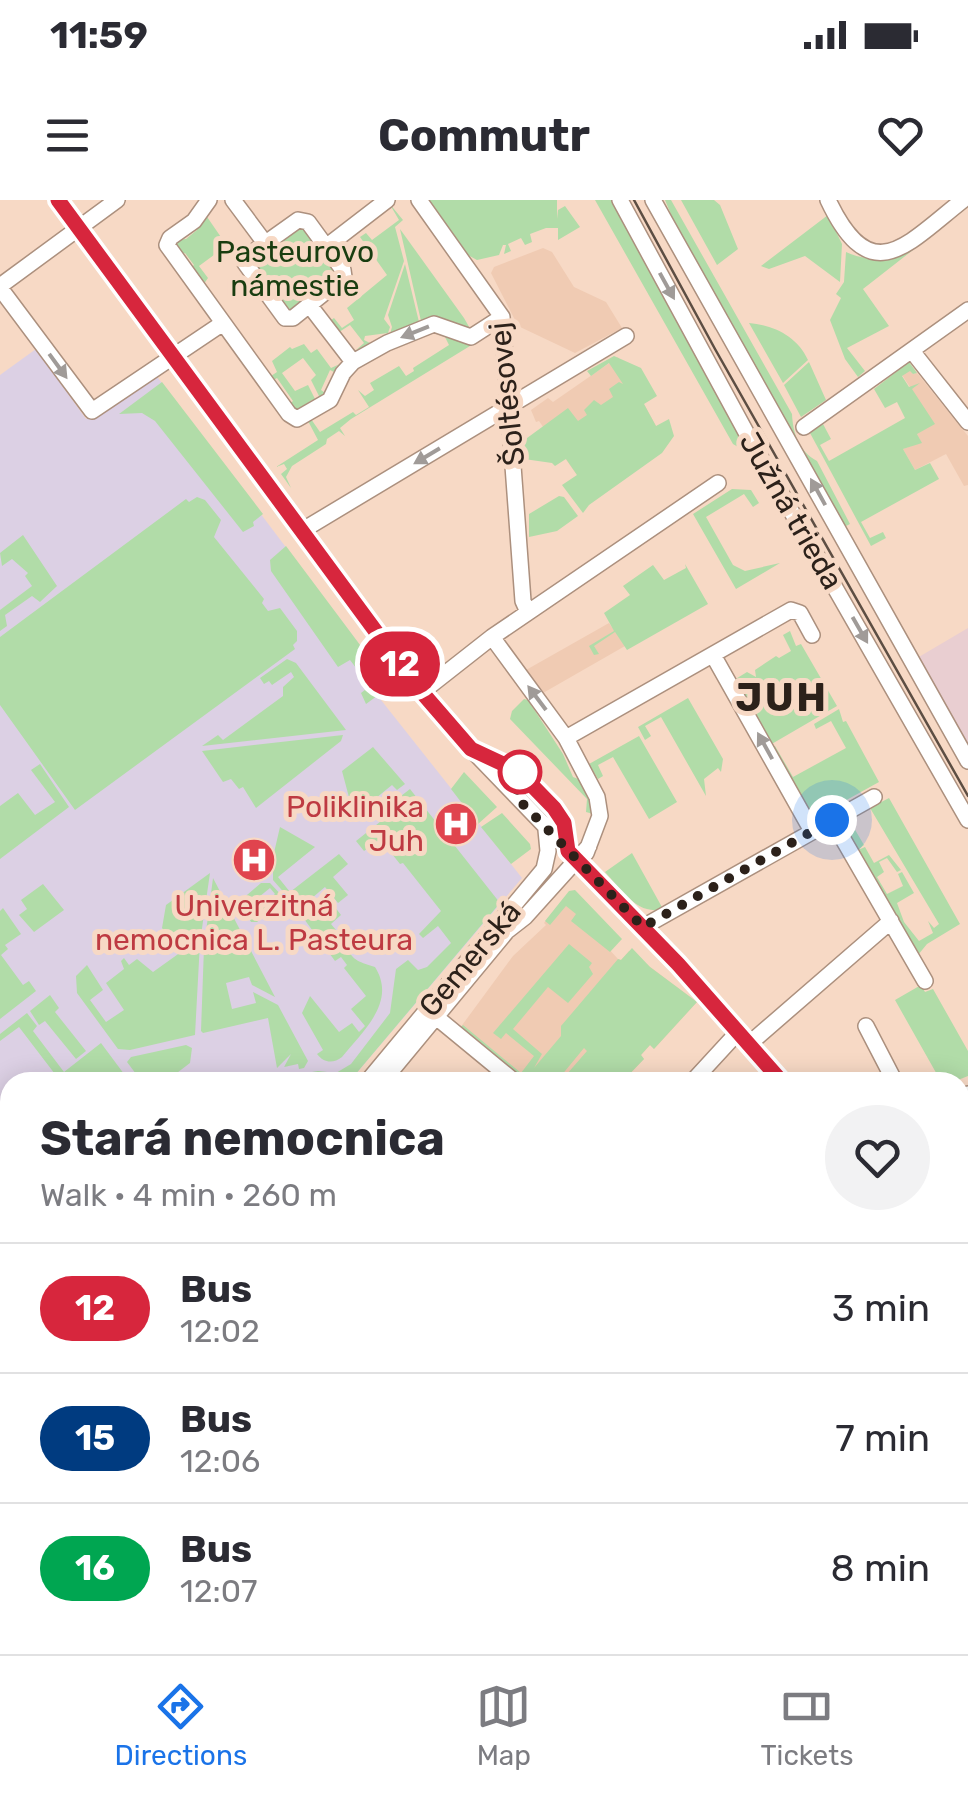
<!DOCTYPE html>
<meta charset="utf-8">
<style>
:root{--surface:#fff;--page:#f2f2f3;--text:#2b2b33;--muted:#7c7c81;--line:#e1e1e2;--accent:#1a73e8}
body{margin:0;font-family:Rubik,sans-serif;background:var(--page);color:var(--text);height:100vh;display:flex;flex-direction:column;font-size:38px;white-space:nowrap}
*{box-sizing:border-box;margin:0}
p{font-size:32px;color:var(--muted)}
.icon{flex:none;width:55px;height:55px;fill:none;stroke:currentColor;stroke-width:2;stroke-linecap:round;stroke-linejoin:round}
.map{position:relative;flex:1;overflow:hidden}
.sheet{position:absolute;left:0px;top:872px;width:970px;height:582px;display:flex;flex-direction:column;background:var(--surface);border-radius:30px 30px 0 0;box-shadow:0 5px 25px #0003}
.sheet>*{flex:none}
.badge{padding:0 20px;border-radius:32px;font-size:35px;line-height:65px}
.you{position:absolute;width:50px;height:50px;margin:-25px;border:8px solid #fff;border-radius:50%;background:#1a73e8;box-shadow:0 0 0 15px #1a73e833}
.map>.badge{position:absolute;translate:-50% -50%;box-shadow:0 0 0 5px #fff}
.round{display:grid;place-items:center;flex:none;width:105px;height:105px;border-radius:52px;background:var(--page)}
.headline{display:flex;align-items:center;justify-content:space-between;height:170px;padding:0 40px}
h1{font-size:48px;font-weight:700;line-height:75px}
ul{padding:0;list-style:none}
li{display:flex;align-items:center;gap:30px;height:130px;padding:0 40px;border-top:2px solid var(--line)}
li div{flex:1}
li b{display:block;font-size:38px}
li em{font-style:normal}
li .badge{min-width:110px;font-weight:700;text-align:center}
.status{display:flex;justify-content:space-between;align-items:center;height:70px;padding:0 50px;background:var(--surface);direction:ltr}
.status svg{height:28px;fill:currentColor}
header{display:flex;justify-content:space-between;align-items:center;height:130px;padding:0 40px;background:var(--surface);font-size:45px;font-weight:700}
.tab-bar{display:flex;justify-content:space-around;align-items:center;height:140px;border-top:2px solid var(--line);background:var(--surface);font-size:28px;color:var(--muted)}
.tab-bar a{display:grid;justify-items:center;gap:5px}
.tab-bar .current{color:var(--accent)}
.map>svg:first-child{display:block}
.commercial{fill:#e9ced1}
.built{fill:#f0cbb3}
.medical{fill:#dcd0e4}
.green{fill:#b1dca8}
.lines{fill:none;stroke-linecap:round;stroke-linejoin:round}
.minor-casing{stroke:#ac907e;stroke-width:18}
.minor{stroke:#fff;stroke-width:15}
.tram{stroke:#5d4e43;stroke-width:2.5}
.oneway{fill:#a09b98}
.line-casing{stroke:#fff;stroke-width:22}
.line{stroke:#d7263d;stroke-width:15}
.walk{stroke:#2c211a;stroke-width:10;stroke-dasharray:0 18}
.stop-dot{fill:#fff;stroke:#d7263d;stroke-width:5}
.labels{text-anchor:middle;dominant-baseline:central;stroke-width:10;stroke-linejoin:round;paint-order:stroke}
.park-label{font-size:30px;fill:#193d10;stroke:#f7d9c5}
.street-label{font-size:30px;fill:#2c211a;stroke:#f7d9c5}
.health-label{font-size:30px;fill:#be3a42;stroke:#f7d9c5;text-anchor:end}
.district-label{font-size:40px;font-weight:bold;letter-spacing:2.5px;fill:#2c211a;stroke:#f7d9c5}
</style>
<div class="status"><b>11:59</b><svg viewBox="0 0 49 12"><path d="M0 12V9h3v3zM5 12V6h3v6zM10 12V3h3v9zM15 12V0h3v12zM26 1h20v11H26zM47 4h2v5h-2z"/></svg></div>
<header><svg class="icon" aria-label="menu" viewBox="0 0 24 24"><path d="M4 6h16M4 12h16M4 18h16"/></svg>Commutr<svg class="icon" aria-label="heart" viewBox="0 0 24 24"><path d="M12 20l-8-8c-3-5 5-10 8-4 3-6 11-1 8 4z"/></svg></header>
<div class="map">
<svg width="968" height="1454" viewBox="0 0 968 1454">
<rect width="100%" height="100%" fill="#f7d9c5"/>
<path class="commercial" d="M968,428V561L912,461Z
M306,1445H503L504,1454H308Z"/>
<path class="built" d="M543,48L552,52L574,87L606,102L622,128L575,153L518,126L491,73L494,67Z
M618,157L666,244L577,275L539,221L536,222L531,210L548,198L553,202Z
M910,170L913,174L917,173L968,236V285L964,286L946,254L915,270L903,249L921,242L917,234L919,201L902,175Z
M609,423L625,446L543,493L526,470Z
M563,699L618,759L621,760L629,751L697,802L654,849L650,845L641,855L644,859L622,882H526L460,828L513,756L546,725L544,723Z"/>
<path class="medical" d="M36,149L86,219L152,170L393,489L381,500L522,678L349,882H10V1157L0,1153V175Z"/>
<path class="green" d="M425,0H557V19L558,10L565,6L580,27L558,40V28H546L530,34L532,42L525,45L521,38L508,44L511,51L504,54L506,45H503L499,55L477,60L466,54Z
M595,0H613L750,254L733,244Z
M665,0H671L792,214C793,234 799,251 817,261L850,324L844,327L677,29Z
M681,0H714L720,5L738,49L717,65Z
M968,2V7L863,89L889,126L847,148L865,171L858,177L845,159L830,120L841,98L836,94L844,82L846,52C895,75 932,30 968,2Z
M389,3L403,20L395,27L404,61L384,119L390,127L388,133L365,136L364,140L370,143L355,151L364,143L350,125L336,134L327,123L334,118L342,128L354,120L347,108L387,75L360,37L366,33L372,40L399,20Z
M203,11L225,43L217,49L218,52L199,66L208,78L201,88L188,70L194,65L185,53L179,57L173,40L186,39L197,30V22Z
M828,15L842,44L840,82L805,56L769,69L761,66Z
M298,20L343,70L293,118L246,59Z
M400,29L464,118L472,132L421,121Z
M405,64L419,122L390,134L392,127L388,115Z
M749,123C773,125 797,136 808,160L783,183Z
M496,130L351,219L340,228L345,236L339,231L327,239L326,244L292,266L286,277L291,288L281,274L287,269L284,264L276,267L318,240L308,221L311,219L320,232L353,212L356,215L369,207L358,190L365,196L374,190L370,183L399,166L406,176L414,171L413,168L449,145L445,137L451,133Z
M304,144L311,153L317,149L331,168L340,164L336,167L338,174L330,170L321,190L328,195L322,202L311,180L316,175L303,158L282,173L295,191L308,185L318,205L312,200L300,208L303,214L287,206L293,201L277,178L270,182L268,178L277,172L272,161L290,147L292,149Z
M614,156L641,168L657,196L644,204L656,226L669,219L674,236L662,253L589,305L583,313L562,285L577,275L566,259L555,266L552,263L524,259L523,241L568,208L578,221L587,215L584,210L594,200L601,205L613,197L609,189L619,182L623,184L609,163L591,176L587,171Z
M809,162L826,200L801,217L784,185Z
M909,162L917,173L913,174L910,171L902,176L909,187L920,183L912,189L935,224L917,234L922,243L903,249L915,270L930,263L939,279L861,322L870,338L883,332L886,338L871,346L810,233L823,224L831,239L820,245L829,261L905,218L897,202L885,208L874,189Z
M162,182L263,314L253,322L254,326L243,332L155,221L142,213L119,214Z
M732,289L751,290L759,303L753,307L744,294L706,317L733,365L745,371L780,363L736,389L693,314Z
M559,296L564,297L578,316L557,331L529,337V314Z
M197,297L205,300L221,320L214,337L264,399L262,403L268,411L280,408L297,431V441L293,445L295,449L75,610L0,505V437L186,299L189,302Z
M23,335L57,386L40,402L32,396L5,415L7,426L0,431V410L32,386L25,376L28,373L12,359L2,366L0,353Z
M286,346L393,489L380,499L377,496L366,504L361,493L370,486L350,460L338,467L271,371L270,360Z
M685,364L708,404L627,450L615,432L594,446L599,454L594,455L589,446L614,431L604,413L630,395L623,386L653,365L664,380L686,368Z
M790,431L796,446L801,444L837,506L770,545L734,480L747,472L756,477L755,470L776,456L779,458L791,451L783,435Z
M287,459L296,463L346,530L202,546L218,535L223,540L283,496V487L294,477L291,472L272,485L269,481L264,484L260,478Z
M688,498L723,559L721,572L718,568L704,579L706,596L661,517L645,526L651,536L645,540L638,527Z
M524,499L528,500L563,554L573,577L586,582L593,614L586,612L587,599L510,519L512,511Z
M839,509L843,522L846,521L879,582L823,613L807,608L772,548L775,546L793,577L846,548L831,521L816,529L814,524Z
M343,535L341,541L256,608L243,587L239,589L231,579L223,582L202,551Z
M639,536L677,602L649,619L613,557L598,565L603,576L598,579L589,564Z
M373,547L405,584L397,590L392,585L354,616L342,571Z
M40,564L69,607L0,659V606L18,593L35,615L55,602L31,570Z
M464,572L497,607L478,624L451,589Z
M410,589L500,703L349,882H302L300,874L318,871L336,873L351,864L390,813L396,769L408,760L418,770L427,767L451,743L438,726L423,738L419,734L441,711L403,663L400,664L380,639L364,651L356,641L405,602L401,596Z
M889,598L960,724L927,744L918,755L844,634L854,628L864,645L858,650L865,647L874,663L889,655L901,670L897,672L887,658L879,662L884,672L877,677L887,694L903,686L898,674L902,672L914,693L897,703L904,722L919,741L933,733L928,721L934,728L939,724L870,608Z
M502,613L530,644L531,649L511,664L481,627Z
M280,627L315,647L278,677L290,692L339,654L348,664L333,677L348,695L338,703L325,687L312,698L287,696L273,680V657Z
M632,653L663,709C637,716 621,689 605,672Z
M210,673L200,742L195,835L130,850L118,849L77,793L76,776L87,765L103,790L90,800L106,822L124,810L106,783L124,769L121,761L124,758L129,765L137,759L153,772L181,752L162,728L166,705Z
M213,678L275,797L252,785L249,777L226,783L232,809L256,803L253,792L278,805L308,861L304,868L299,869L298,864L284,867L291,854L277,868L268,818L203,833L201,831L204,747Z
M261,683H270L286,700L313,703L325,694L341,715L331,724L346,742L352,738C343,758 359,762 375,767C397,802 363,831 342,857C333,864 324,863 317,854L323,850L302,813L310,796L339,832L352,823L359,832L365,826L351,809L366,796L344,768L347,765L341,757L335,761L293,704L278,716L271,710L257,722H251L248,716L275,694L270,688L244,709L240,701Z
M43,684L64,710L34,732L19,715L27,709L21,700Z
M575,690L622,739L610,752L571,721L576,714L566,706L550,725L545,721L569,691Z
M3,708L21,734L5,745L8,749L1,755L23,785L29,781L36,791L0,819V711Z
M569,744L592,763L589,767L593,774L568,803L548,787L513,829L542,854L534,868L561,836V826L618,759L621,760L632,748L650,767L697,802L654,849L650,845L641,855L644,859L622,882H560L587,851L584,848L556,882H526L460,828L463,825L521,873L534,856L506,833L501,839L493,833Z
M921,785L925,792L933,789L968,851V876L953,882H934L939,878L895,800Z
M50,795L59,808L55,812L86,851L76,859L45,821L39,825L30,811Z
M27,813L37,826L33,831L64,872L101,843L130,882H61L19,827L0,841V834Z
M186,845L192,848L190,863L165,882H142L127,862L131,857Z
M960,1105L968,1116V1321L960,1303Z"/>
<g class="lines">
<g class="minor-casing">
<path id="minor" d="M58,0L413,482L471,549L678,764L783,882
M209,0L194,21L170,38L167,45L289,214L297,219L330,200L343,173L353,162L387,143L434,124L471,137L502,117
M233,0L265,43
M419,0L502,117L523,401L528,412
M620,0L747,234L968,620
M653,0L968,561
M828,0C871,91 906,45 963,0
M298,20L308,22L343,70L344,77L293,118H285L245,63L249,55Z
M326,47L387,0
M0,86L117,0
M0,88L92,211L223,123
M310,106L353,162
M912,151L968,222
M804,227L968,110
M303,330L626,136
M492,437L566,538L597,597L600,616L586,653
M713,455L812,631
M422,492L492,437L718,283
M566,538L791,410L800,413L812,435
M832,620L925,781
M643,727L874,597
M430,812L515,882
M866,826L895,882
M749,844L891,721
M367,882L544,669L548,651L546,630
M382,882L507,731L525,717L589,646
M692,882L738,832
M960,898L968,894
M960,1088L968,1099
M0,1292L10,1300
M0,1373L10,1379
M116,1445L144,1454
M210,1445L212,1454
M229,1445L230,1454
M278,1445L280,1454
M767,1454V1445"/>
</g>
<use href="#minor" class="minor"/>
<path class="tram" d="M634,0L715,149L968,596"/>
</g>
<defs><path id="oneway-solid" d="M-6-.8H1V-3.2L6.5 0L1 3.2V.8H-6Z" transform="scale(2.5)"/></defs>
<g class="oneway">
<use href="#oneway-solid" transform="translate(667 86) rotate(61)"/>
<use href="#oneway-solid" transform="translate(415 132) rotate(158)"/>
<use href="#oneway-solid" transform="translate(58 166) rotate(54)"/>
<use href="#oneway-solid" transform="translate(427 256) rotate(149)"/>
<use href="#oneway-solid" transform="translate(818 292) rotate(-119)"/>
<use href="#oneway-solid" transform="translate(860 430) rotate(60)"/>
<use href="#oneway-solid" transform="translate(537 498) rotate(-127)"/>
<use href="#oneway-solid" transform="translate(765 546) rotate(-119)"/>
</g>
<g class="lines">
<g class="line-casing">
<path id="line" d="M58,0L413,482L471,549L518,571L554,608L564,623L568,651L678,764L782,882"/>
</g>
<use href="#line" class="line"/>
<path class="walk" d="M520,572L516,597L643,727L832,620"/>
</g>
<defs>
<g id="hospital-disc" transform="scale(2.25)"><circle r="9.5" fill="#e0444e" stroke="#f7d9c5"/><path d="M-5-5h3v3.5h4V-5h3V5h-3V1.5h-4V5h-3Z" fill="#fff"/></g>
</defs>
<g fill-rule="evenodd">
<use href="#hospital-disc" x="456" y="624"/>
<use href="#hospital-disc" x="254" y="660"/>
</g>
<circle class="stop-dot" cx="520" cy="572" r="20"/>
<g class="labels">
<g class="park-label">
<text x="295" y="52">Pasteurovo<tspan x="295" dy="34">námestie</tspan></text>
</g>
<g class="street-label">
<text transform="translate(507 194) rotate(-96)">Šoltésovej</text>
<text transform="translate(791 311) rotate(60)">Južná trieda</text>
<text transform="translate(470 759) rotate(-50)">Gemerská</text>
</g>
<g class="health-label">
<text x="424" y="607">Poliklinika<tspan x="424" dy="34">Juh</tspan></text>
<text x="254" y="706" text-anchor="middle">Univerzitná<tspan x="254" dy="34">nemocnica L. Pasteura</tspan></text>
</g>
<g class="district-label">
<text x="782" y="497">JUH</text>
</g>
</g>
</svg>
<div class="you" style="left:832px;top:620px"></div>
<b class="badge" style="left:400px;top:464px;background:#d7263d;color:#fff">12</b>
<section class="sheet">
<div class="headline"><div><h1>Stará nemocnica</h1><p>Walk · 4 min · 260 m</p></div><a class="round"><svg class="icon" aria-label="heart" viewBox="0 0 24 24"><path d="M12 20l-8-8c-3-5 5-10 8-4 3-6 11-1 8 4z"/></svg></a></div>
<ul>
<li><span class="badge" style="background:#d7263d;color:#fff">12</span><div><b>Bus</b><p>12:02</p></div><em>3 min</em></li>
<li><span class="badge" style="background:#003b80;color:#fff">15</span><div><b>Bus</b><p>12:06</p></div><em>7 min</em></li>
<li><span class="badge" style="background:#00a651;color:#fff">16</span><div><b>Bus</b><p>12:07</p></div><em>8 min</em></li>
</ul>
</section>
</div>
<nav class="tab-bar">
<a class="current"><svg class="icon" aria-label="directions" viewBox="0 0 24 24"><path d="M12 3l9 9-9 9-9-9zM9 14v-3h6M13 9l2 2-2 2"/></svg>Directions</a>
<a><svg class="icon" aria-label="map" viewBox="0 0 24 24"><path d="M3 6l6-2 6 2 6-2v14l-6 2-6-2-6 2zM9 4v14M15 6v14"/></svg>Map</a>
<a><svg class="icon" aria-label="tickets" viewBox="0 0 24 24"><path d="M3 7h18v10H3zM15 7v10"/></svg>Tickets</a>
</nav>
